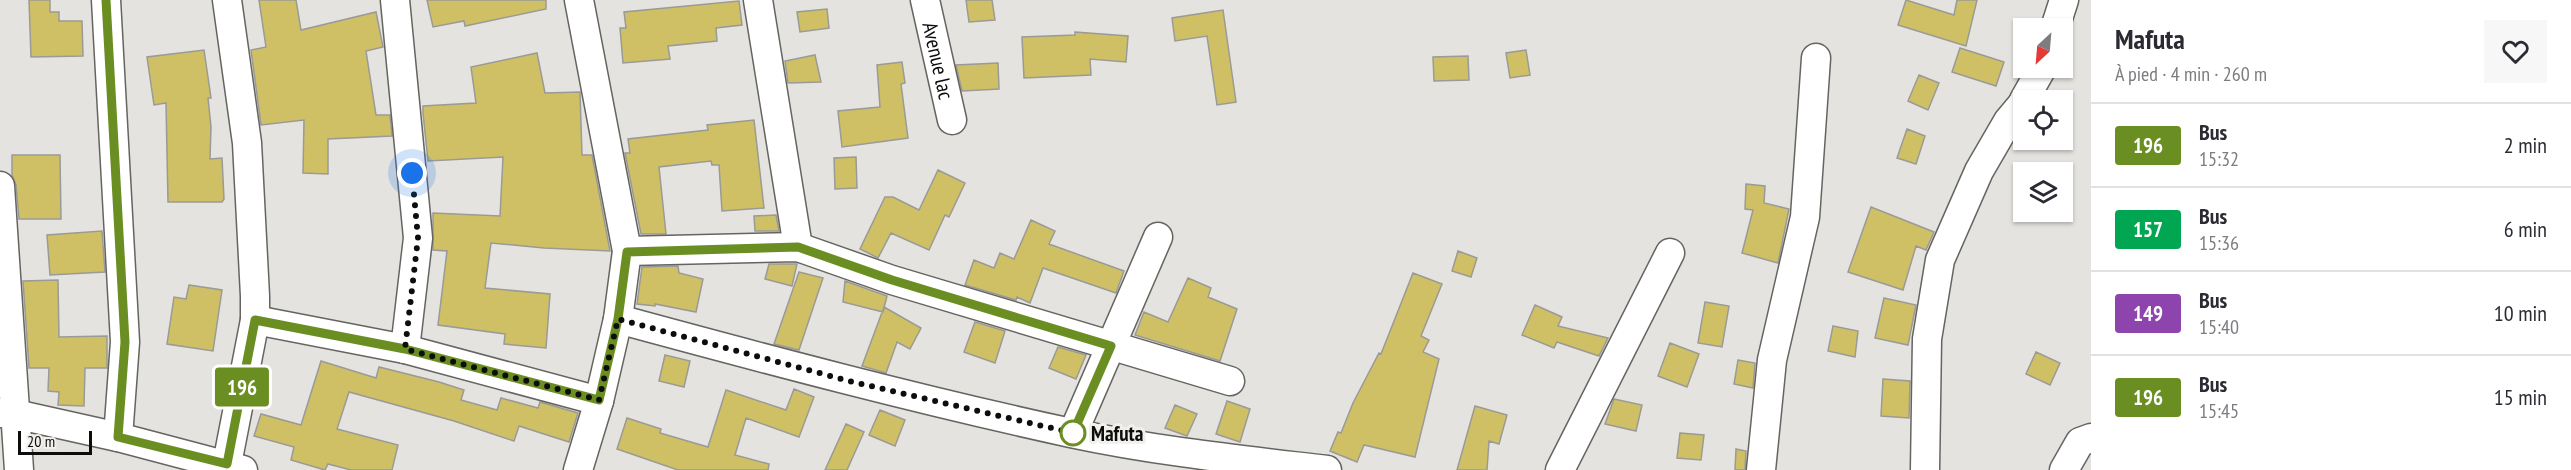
<!DOCTYPE html>
<html lang="fr">
<meta charset="utf-8">
<style>
:root{--surface:#fff;--page:#f7f7f7;--text:#2b2b33;--muted:#7c7c81;--line:#e1e1e2}
body{margin:0;font-family:"PT Sans Narrow",sans-serif;background:var(--page);color:var(--text);height:100vh;display:flex;flex-direction:column;font-size:22px;white-space:nowrap}
*{box-sizing:border-box;margin:0}
p{font-size:20px;color:var(--muted)}
.icon{flex:none;width:33px;height:33px;fill:none;stroke:currentColor;stroke-width:2;stroke-linecap:round;stroke-linejoin:round}
.map{position:relative;flex:1;overflow:hidden}
.sheet{display:flex;flex-direction:column;background:var(--surface);width:480px}
.sheet>*{flex:none}
.badge{padding:0 12px;border-radius:4px;font-size:21px;line-height:39px}
.needle{width:39px;rotate:206deg}
.tools{position:absolute;left:2013px;top:18px;display:grid;gap:12px}
.tools a{display:grid;place-items:center;width:60px;height:60px;border-radius:0px;background:var(--surface);box-shadow:0 2px 4px #0004;font-size:30px}
.scale{position:absolute;left:18px;bottom:15px;width:74px;box-sizing:border-box;padding-left:6px;border:3px solid #0d0d0c;border-top:0;font-size:16px;line-height:21px;white-space:nowrap;color:#0d0d0c;-webkit-text-stroke:4px #f1f0ec;paint-order:stroke}
.you{position:absolute;width:30px;height:30px;margin:-15px;border:4px solid #fff;border-radius:50%;background:#1a73e8;box-shadow:0 0 0 9px #1a73e833}
.map>.badge{position:absolute;translate:-50% -50%;box-shadow:0 0 0 3px #fff}
.round{display:grid;place-items:center;flex:none;width:63px;height:63px;border-radius:0px;background:var(--page)}
.headline{display:flex;align-items:center;justify-content:space-between;height:102px;padding:0 24px}
h1{font-size:28px;font-weight:800;line-height:45px}
ul{padding:0;list-style:none}
li{display:flex;align-items:center;gap:18px;height:84px;padding:0 24px;border-top:2px solid var(--line)}
li div{flex:1}
li b{display:block;font-size:22px}
li em{font-style:normal}
li .badge{min-width:66px;font-weight:700;text-align:center}
main{display:flex;flex:1;min-height:0}
.map>svg:first-child{display:block}
.building{fill:#d0c065;stroke:#9a9a96;stroke-width:1.5}
.lines{fill:none;stroke-linecap:round;stroke-linejoin:round}
.street-casing{stroke:#656460;stroke-width:31}
.street{stroke:#fff;stroke-width:28}
.line-casing{stroke:#fff;stroke-width:14}
.line{stroke:#6b8e23;stroke-width:9}
.walk{stroke:#0d0d0c;stroke-width:6;stroke-dasharray:0 10.8}
.stop-dot{fill:#fff;stroke:#6b8e23;stroke-width:3}
.labels{text-anchor:middle;dominant-baseline:central;stroke-width:6;stroke-linejoin:round;paint-order:stroke}
.street-label{font-size:21px;fill:#0d0d0c;stroke:#f1f0ec}
.stop-label{font-size:21px;font-weight:bold;fill:#0d0d0c;stroke:#f1f0ec;text-anchor:start}
</style>
<main>
<div class="map">
<svg width="2091" height="470" viewBox="0 0 2091 470">
<rect width="100%" height="100%" fill="#e4e3df"/>
<path class="building" d="M29,0H50V12H59V21H82L83,56L31,57Z
M259,0H296L301,30L376,12L383,47L366,51L376,115H390L392,136L328,139V174L303,173L304,120L261,125L251,50L266,47Z
M427,0H546V9L465,26L464,21L433,27Z
M966,0H992L995,20L969,22Z
M1906,0L1954,15L1957,0H1977L1966,46L1898,25Z
M739,1L742,25L716,28L717,41L668,46L670,59L623,63L620,28H626L624,12Z
M827,9L829,28L800,32L797,12Z
M1223,10L1236,102L1217,105L1207,36L1175,41L1172,18Z
M1075,32L1128,36L1126,62L1090,59L1091,75L1024,78L1022,37L1075,35Z
M1960,48L2004,62L1996,86L1952,72Z
M204,50L211,98H208L211,127L210,159L222,158L224,199L222,202H168L166,103L154,105L147,57Z
M1526,50L1530,75L1510,78L1506,53Z
M537,53L545,93L580,92L582,155H592L610,251L544,248L491,243L485,288L550,294L546,348L504,344L505,334L438,325L447,251L433,250V213L500,216L503,157L428,161L423,113V106L476,103L471,67Z
M815,55L821,82L788,83L785,61Z
M1468,56L1469,80L1434,81L1433,57Z
M902,62L905,83L901,84L908,138L842,147L838,111L880,107L877,65Z
M998,63L999,89L962,91L956,65Z
M1919,75L1939,83L1928,110L1908,101Z
M754,120L764,208L722,211L719,165H712L711,161L659,167L666,234H641L625,153H630L628,139L708,130L707,125Z
M1907,129L1925,136L1916,164L1897,158Z
M12,155H60L61,219H19L16,185L12,175Z
M856,157L857,188L835,189L834,158Z
M938,170L965,183L949,217L945,215L929,250L891,233L878,258L860,249L885,197H893L919,210Z
M1746,184L1765,186L1764,203L1789,209L1778,263L1742,253L1753,210L1745,209Z
M1871,207L1934,232L1926,250L1916,246L1903,290L1848,272Z
M776,215L779,231H755L754,216Z
M1031,220L1055,231L1049,244L1124,271L1116,293L1043,268L1030,303L1017,297L1016,300L965,285L974,260L994,268L1000,253L1014,259Z
M102,231L105,272L50,275L47,235Z
M1458,251L1477,258L1471,277L1452,271Z
M769,264H797L792,286L765,279Z
M678,266L679,273L703,279L696,312L655,304V306L637,304L642,267Z
M799,272L823,278L799,350L774,344Z
M1413,273L1442,284L1421,336L1429,340L1423,352L1439,359L1415,457L1364,445L1357,462L1330,451L1338,432L1341,433L1353,403L1379,353L1381,354Z
M1188,278L1211,288L1208,297L1237,309L1220,361L1135,335L1144,312L1168,322Z
M58,280L59,337L107,336V368H85L84,406L58,405L59,392L48,391L49,368H29L23,281Z
M845,281L887,296L883,312L843,302Z
M189,285L222,290L213,351L167,344L174,297L186,299Z
M1884,298L1916,305L1908,345L1875,338Z
M1705,302L1729,306L1722,347L1698,343Z
M1535,305L1562,317L1558,326L1608,338L1599,356L1557,342L1554,348L1522,335Z
M884,307L921,328L910,349L897,342L886,373L862,366Z
M975,322L1005,331L995,363L964,352Z
M1833,326L1858,331L1855,357L1828,351Z
M1670,343L1699,354L1687,387L1658,376Z
M1058,347L1086,355L1076,379L1049,368Z
M2036,352L2060,363L2050,385L2026,374Z
M665,355L690,361L684,387L659,381Z
M1738,360L1755,363L1753,388L1734,384Z
M321,361L376,378L379,367L439,382L464,390L461,400L497,410L501,398L538,408L540,402L578,413L569,442L519,426L514,441L454,421L349,392L337,429L398,445L392,470H351L328,464L325,470L291,460L294,447L254,436L261,414L301,425Z
M1883,379L1910,381L1909,418L1881,416Z
M794,389L814,397L799,437L746,418L735,455L769,464L768,470H678L617,449L627,418L661,429L660,433L708,447L726,390L786,410Z
M1614,399L1642,405L1636,431L1605,424Z
M1227,401L1250,409L1240,442L1216,434Z
M1175,405L1197,414L1187,436L1165,428Z
M1475,406L1507,415L1499,444L1489,441L1487,470H1457Z
M880,410L905,420L895,446L869,435Z
M846,424L864,432L847,470H825Z
M1680,433L1704,435L1701,460L1677,458Z
M1736,449L1746,451L1745,470H1735Z"/>
<g class="lines">
<g class="street-casing">
<g id="street">
<path d="M106,0L125,342L118,437"/>
<path d="M395,0L418,238L405,349"/>
<path d="M758,0L798,247"/>
<path id="s1" d="M925,0L952,120"/>
<path d="M2055,28L2064,0"/>
<path d="M2024,100L2042,68"/>
<path d="M0,186L19,470"/>
<path d="M627,251L798,247L892,280L1230,381"/>
<path d="M618,319C769,360 919,400 1071,433C1155,451 1242,460 1327,470"/>
<path d="M255,320L405,349L599,401"/>
<path d="M0,413L15,414L118,437L243,470"/>
<path d="M1073,433L1158,237"/>
<path d="M227,464L255,320V296L247,143L227,0"/>
<path d="M578,470L599,401L618,319L627,251L579,0"/>
<path d="M1560,470L1670,253"/>
<path d="M1761,470L1772,360L1805,217L1816,58"/>
<path d="M1925,470L1927,339L1940,260L1979,171L2008,121L2024,102"/>
<path d="M2064,470L2080,442L2091,438"/>
</g>
</g>
<use href="#street" class="street"/>
</g>
<g class="lines">
<g class="line-casing">
<path id="line" d="M106,0L125,342L118,437L227,464L255,320L405,349L599,400L618,319L627,252L798,247L892,280L1111,346L1073,433"/>
</g>
<use href="#line" class="line"/>
<path class="walk" d="M412,173L418,238L405,349L599,400L618,319L849,381L1073,433"/>
</g>
<circle class="stop-dot" cx="1073" cy="433" r="12"/>
<g class="labels">
<g class="street-label">
<text stroke="none"><textPath href="#s1" startOffset="62">Avenue lac</textPath></text>
</g>
<g class="stop-label">
<text x="1091" y="433">Mafuta</text>
</g>
</g>
</svg>
<div class="tools">
<a><svg class="needle" viewBox="-14 -14 28 28"><path d="M0-13l5 13h-10z" fill="#e53935"/><path d="M0 13l5-13h-10z" fill="#7c7c81"/></svg></a>
<a><svg class="icon" aria-label="locate" viewBox="0 0 24 24"><circle cx="12" cy="12" r="6"/><path d="M12 2v4M12 18v4M2 12h4M18 12h4"/></svg></a>
<a><svg class="icon" aria-label="layers" viewBox="0 0 24 24"><path d="M12 4l9 5-9 5-9-5zM3 14l9 5 9-5"/></svg></a>
</div>
<div class="scale">20 m</div>
<div class="you" style="left:412px;top:173px"></div>
<b class="badge" style="left:242px;top:387px;background:#6b8e23;color:#fff">196</b>
</div>
<section class="sheet">
<div class="headline"><div><h1>Mafuta</h1><p>À pied · 4 min · 260 m</p></div><a class="round"><svg class="icon" aria-label="heart" viewBox="0 0 24 24"><path d="M12 20l-8-8c-3-5 5-10 8-4 3-6 11-1 8 4z"/></svg></a></div>
<ul>
<li><span class="badge" style="background:#6b8e23;color:#fff">196</span><div><b>Bus</b><p>15:32</p></div><em>2 min</em></li>
<li><span class="badge" style="background:#00a651;color:#fff">157</span><div><b>Bus</b><p>15:36</p></div><em>6 min</em></li>
<li><span class="badge" style="background:#8e44ad;color:#fff">149</span><div><b>Bus</b><p>15:40</p></div><em>10 min</em></li>
<li><span class="badge" style="background:#6b8e23;color:#fff">196</span><div><b>Bus</b><p>15:45</p></div><em>15 min</em></li>
</ul>
</section>
</main>
